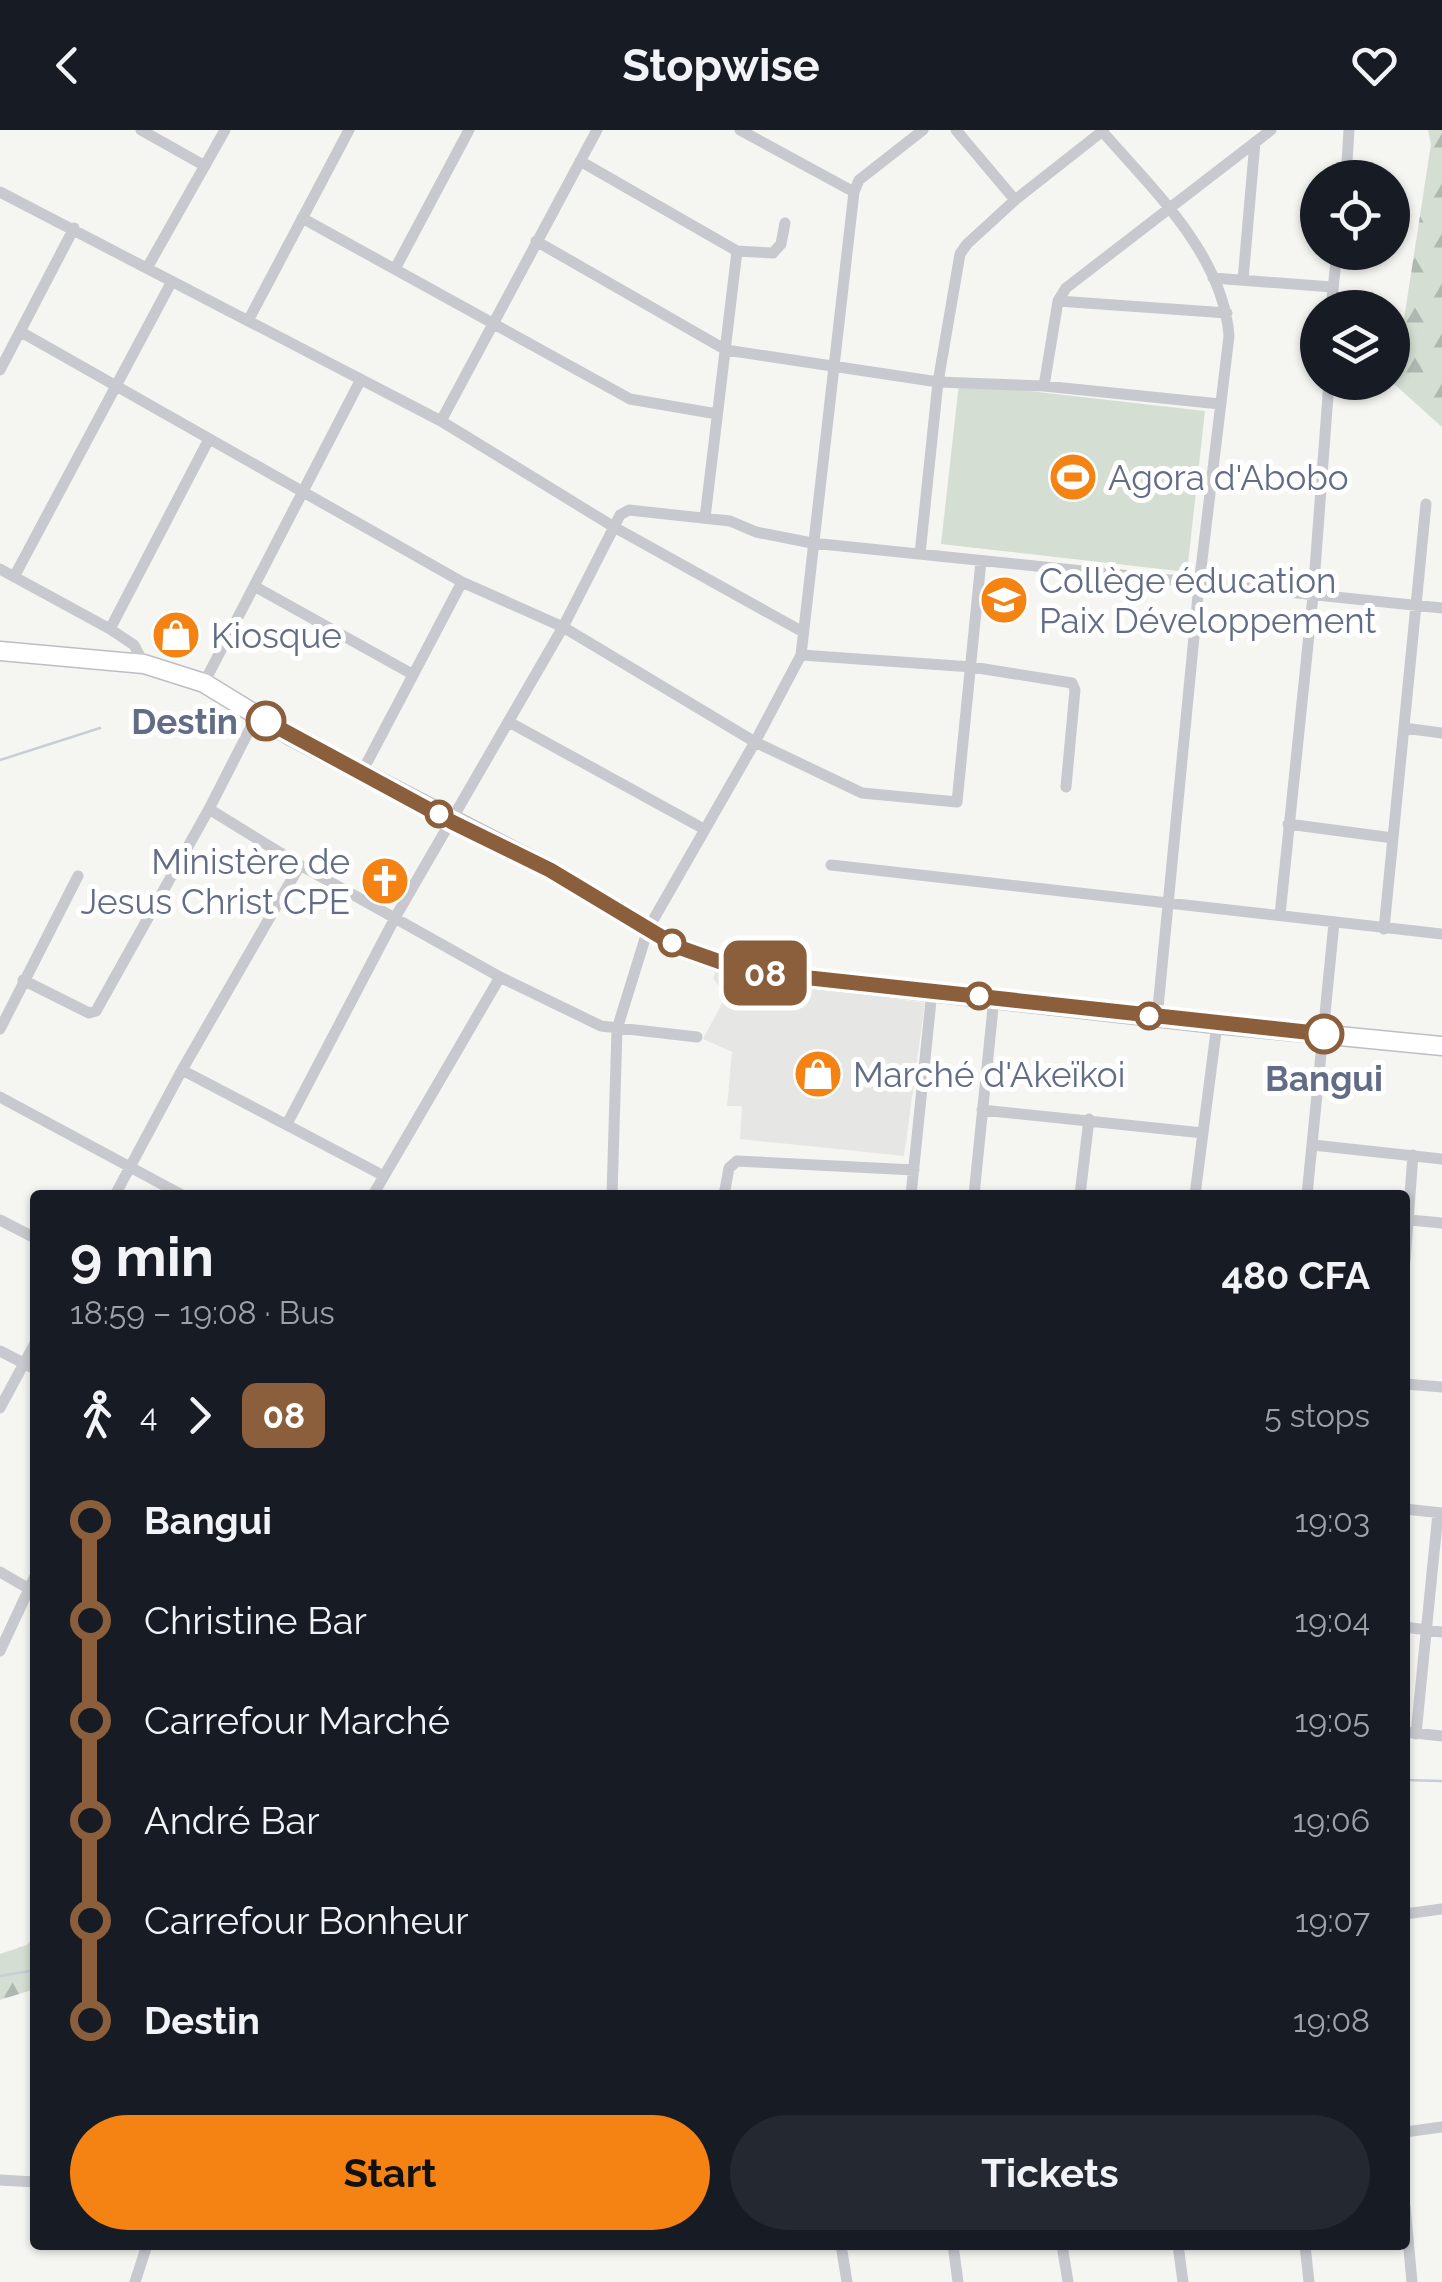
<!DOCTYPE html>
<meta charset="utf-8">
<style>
:root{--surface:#171b24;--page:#242831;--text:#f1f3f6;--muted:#9ea1a6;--accent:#f48314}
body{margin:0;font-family:Raleway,sans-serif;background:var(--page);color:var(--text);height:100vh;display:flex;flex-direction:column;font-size:38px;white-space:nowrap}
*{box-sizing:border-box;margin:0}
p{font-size:32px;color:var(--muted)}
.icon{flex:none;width:55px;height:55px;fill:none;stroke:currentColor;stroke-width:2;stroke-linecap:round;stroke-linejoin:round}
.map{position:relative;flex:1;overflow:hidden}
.details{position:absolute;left:30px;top:1060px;width:1380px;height:1060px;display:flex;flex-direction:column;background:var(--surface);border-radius:10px;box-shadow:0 2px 8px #0004}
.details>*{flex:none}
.badge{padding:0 20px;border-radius:15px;font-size:35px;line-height:65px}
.controls{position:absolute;left:1300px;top:30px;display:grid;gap:20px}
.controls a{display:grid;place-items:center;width:110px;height:110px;border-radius:50%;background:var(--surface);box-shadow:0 2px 8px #0004;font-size:50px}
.map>.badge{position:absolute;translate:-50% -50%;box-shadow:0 0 0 5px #fff}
.legs{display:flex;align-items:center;gap:15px;height:110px;padding:0 40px;font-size:32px}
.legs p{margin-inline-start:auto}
.overview{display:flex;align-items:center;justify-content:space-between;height:170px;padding:0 40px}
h1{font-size:55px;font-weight:700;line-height:75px}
.action{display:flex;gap:20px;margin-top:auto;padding:20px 40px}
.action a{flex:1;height:115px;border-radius:60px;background:var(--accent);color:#111;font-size:40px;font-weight:700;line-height:115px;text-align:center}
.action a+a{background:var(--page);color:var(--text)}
ul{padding:0 40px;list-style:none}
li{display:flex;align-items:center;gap:35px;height:100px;font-size:38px}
li i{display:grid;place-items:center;width:15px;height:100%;margin:0 12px;background:currentColor}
li i::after{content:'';width:25px;height:25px;margin:-12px;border:8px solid;border-radius:50%;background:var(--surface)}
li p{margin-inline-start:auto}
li:first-child i{background:linear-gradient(#0000 50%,currentColor 0)}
li:last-child i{background:linear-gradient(currentColor 50%,#0000 0)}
header{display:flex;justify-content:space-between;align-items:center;height:130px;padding:0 40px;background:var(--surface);font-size:45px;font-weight:700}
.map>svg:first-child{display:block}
.built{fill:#e6e6e5}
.grass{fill:#d4ded2}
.forest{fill:url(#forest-firs)}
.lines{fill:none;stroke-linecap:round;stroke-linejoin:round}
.stream{stroke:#c7ced5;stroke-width:2.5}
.secondary-casing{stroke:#bcbec4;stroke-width:21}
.street{stroke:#c8c9ce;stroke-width:11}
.secondary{stroke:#fff;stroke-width:18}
.line-1-casing{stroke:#fff;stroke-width:22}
.line-1{stroke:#8b5e3c;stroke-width:15}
.stop-1-dot{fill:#fff;stroke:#8b5e3c;stroke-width:5}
.labels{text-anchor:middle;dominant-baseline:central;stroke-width:10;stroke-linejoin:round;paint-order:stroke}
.poi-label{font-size:35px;fill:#626c86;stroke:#fff;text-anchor:start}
.stop-label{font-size:35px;font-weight:bold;fill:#626c86;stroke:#fff;text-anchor:end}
</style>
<header><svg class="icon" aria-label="back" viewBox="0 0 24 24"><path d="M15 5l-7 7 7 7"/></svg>Stopwise<svg class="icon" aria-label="heart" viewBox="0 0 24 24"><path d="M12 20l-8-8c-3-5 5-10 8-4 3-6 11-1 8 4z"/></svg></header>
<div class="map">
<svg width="1442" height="2152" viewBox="0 0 1442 2152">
<defs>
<pattern id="forest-firs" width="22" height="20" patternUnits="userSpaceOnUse" patternTransform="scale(2.5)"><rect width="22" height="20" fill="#d4ded2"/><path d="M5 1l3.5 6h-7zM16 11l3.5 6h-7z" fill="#afb8b0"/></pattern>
</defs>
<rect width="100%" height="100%" fill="#f5f6f2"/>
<path class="built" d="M718,834L739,847L925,873L904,1026L740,1009L742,976H727L732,922L703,909L726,866L713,848Z"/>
<path class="grass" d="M959,253L1205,281L1187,442L941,414Z"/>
<path class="forest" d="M1428,0H1442V297L1394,254L1431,14Z
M35,1805V1859L0,1870V1824L27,1815Z"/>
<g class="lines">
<path class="stream" d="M0,630L100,598
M1405,1650L1442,1651
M0,1846L35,1840"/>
<g class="secondary-casing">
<path id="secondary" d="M0,521L144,534L204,553L291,606L550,740L678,817L745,841L1217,894L1442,916"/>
</g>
<path class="street" d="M141,0L205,36
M740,0L854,62
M956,0L1015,70L1104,0
M1101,0C1152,59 1223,124 1229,206L1199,455L1157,888
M580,31L737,121L705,388
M1346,48L1349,0
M0,62L441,291L614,397L563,497L396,786L287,994
M302,88L630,269L717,284
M536,111L726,220L938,252L1044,256L1220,274
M737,121L773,123L781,114L785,93
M396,137L469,0
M147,138L225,0
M1213,148L1332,157
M1243,150L1255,12
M1058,171L1227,183
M1331,178L1337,122
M249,189L349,0
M21,202L462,452L563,497L755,612L862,663L957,672L981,431
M0,240L74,98
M1044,256L1058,171L1066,158L1271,0
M441,291L597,0
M920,424L938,252L960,124L967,114L1015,70
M0,439L110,499
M14,447L172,151
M254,456L412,544
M803,502L614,397L620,385L629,380L730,391L756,402L812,413L1442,478
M801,525L972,537L1072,553L1075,560L1066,657
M144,534L134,515L110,499L209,309
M204,553L360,251
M509,592L704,699
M1404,598L1442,603
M362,642L462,452
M209,679L300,735L500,847L373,1065
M1288,694L1393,708
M831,735L1442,804
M1280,785L1313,466L1329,252
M1384,799L1426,374
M500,847L601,896L697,907
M23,850L89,883L96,881L209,679L257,585
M0,899L78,746
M182,940L384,1046
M0,967L182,1065
M982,980L1203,1003
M1313,1015L1442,1029
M115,1065L182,940L300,735
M612,1065L617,899L648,799L755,612L801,525L854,62L859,50L923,0
M724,1065L729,1038L737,1031L914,1040
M911,1065L932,861
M974,1065L994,868
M1080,1065L1089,989
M1195,1065L1217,894
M1307,1065L1334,793
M0,1090L35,1108
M1410,1090L1442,1093
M1405,1131L1413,1025
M0,1221L35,1239
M1405,1254L1442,1257
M0,1278L35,1213
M1405,1379L1442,1383
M0,1442L31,1460
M1405,1497L1442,1502
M0,1521L35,1446
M1405,1602L1442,1606
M1416,1604L1438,1383
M1405,1784L1442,1779
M1405,2002L1442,1997
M0,2050L35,2052
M1405,2076L1412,2152
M841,2115L847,2152
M953,2115L958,2152
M1062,2115L1068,2152
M1178,2115L1183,2152
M1305,2115L1309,2152
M135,2152L147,2115"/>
<use href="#secondary" class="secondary"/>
</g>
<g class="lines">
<g class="line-1-casing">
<path id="line-1" d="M266,591L452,692L550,740L678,817L746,841L1324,904"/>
</g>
<use href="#line-1" class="line-1"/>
</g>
<defs>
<g id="stadium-disc" transform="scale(2.5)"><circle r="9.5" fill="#f48314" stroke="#fff"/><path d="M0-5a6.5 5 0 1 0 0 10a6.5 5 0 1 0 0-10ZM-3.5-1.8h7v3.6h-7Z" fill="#fff"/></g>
<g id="school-disc" transform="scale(2.5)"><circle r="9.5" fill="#f48314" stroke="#fff"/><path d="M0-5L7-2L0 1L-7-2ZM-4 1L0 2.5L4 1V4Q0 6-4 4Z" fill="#fff"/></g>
<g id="shop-disc" transform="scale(2.5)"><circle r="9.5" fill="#f48314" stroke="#fff"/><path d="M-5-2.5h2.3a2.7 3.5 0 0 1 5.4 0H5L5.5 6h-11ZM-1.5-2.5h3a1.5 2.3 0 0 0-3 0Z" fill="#fff"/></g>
<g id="church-disc" transform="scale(2.5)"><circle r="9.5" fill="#f48314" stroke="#fff"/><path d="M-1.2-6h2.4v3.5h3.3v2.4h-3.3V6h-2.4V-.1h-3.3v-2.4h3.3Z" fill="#fff"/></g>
</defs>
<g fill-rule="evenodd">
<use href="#stadium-disc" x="1073" y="347"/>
<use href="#school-disc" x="1004" y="470"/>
<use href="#shop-disc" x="176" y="505"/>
<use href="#church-disc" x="385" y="751"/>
<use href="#shop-disc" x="818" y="944"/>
</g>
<g class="stop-1-dot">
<circle cx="266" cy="591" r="18"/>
<circle cx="439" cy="684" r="12"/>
<circle cx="672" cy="813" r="12"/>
<circle cx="979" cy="866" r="12"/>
<circle cx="1149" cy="886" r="12"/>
<circle cx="1324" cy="904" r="18"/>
</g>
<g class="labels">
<g class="poi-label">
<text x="1108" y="347">Agora d'Abobo</text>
<text x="1039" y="450">Collège éducation<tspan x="1039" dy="40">Paix Développement</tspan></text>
<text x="211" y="505">Kiosque</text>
<text x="350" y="731" text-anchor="end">Ministère de<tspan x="350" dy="40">Jesus Christ CPE</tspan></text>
<text x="853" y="944">Marché d'Akeïkoi</text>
</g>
<g class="stop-label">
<text x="238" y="591">Destin</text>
<text x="1324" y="948" text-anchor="middle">Bangui</text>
</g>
</g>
</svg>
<div class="controls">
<a><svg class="icon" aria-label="locate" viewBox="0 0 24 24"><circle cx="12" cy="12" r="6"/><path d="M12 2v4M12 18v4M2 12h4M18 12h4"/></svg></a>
<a><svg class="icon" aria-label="layers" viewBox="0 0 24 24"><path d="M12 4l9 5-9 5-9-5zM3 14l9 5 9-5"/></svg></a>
</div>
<b class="badge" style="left:765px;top:843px;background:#8b5e3c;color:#fff">08</b>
<section class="details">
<div class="overview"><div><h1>9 min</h1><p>18:59 – 19:08 · Bus</p></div><b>480 CFA</b></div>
<div class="legs"><svg class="icon" aria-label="walk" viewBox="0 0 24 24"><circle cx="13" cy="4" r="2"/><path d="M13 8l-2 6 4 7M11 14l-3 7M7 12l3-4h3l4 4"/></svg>4<svg class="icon" aria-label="forward" viewBox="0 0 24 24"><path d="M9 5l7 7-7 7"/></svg><b class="badge" style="background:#8b5e3c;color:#fff">08</b><p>5 stops</p></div>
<ul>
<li><i style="color:#8b5e3c"></i><b>Bangui</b><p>19:03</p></li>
<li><i style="color:#8b5e3c"></i><span>Christine Bar</span><p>19:04</p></li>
<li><i style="color:#8b5e3c"></i><span>Carrefour Marché</span><p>19:05</p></li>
<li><i style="color:#8b5e3c"></i><span>André Bar</span><p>19:06</p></li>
<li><i style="color:#8b5e3c"></i><span>Carrefour Bonheur</span><p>19:07</p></li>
<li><i style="color:#8b5e3c"></i><b>Destin</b><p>19:08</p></li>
</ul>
<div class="action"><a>Start</a><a>Tickets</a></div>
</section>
</div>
